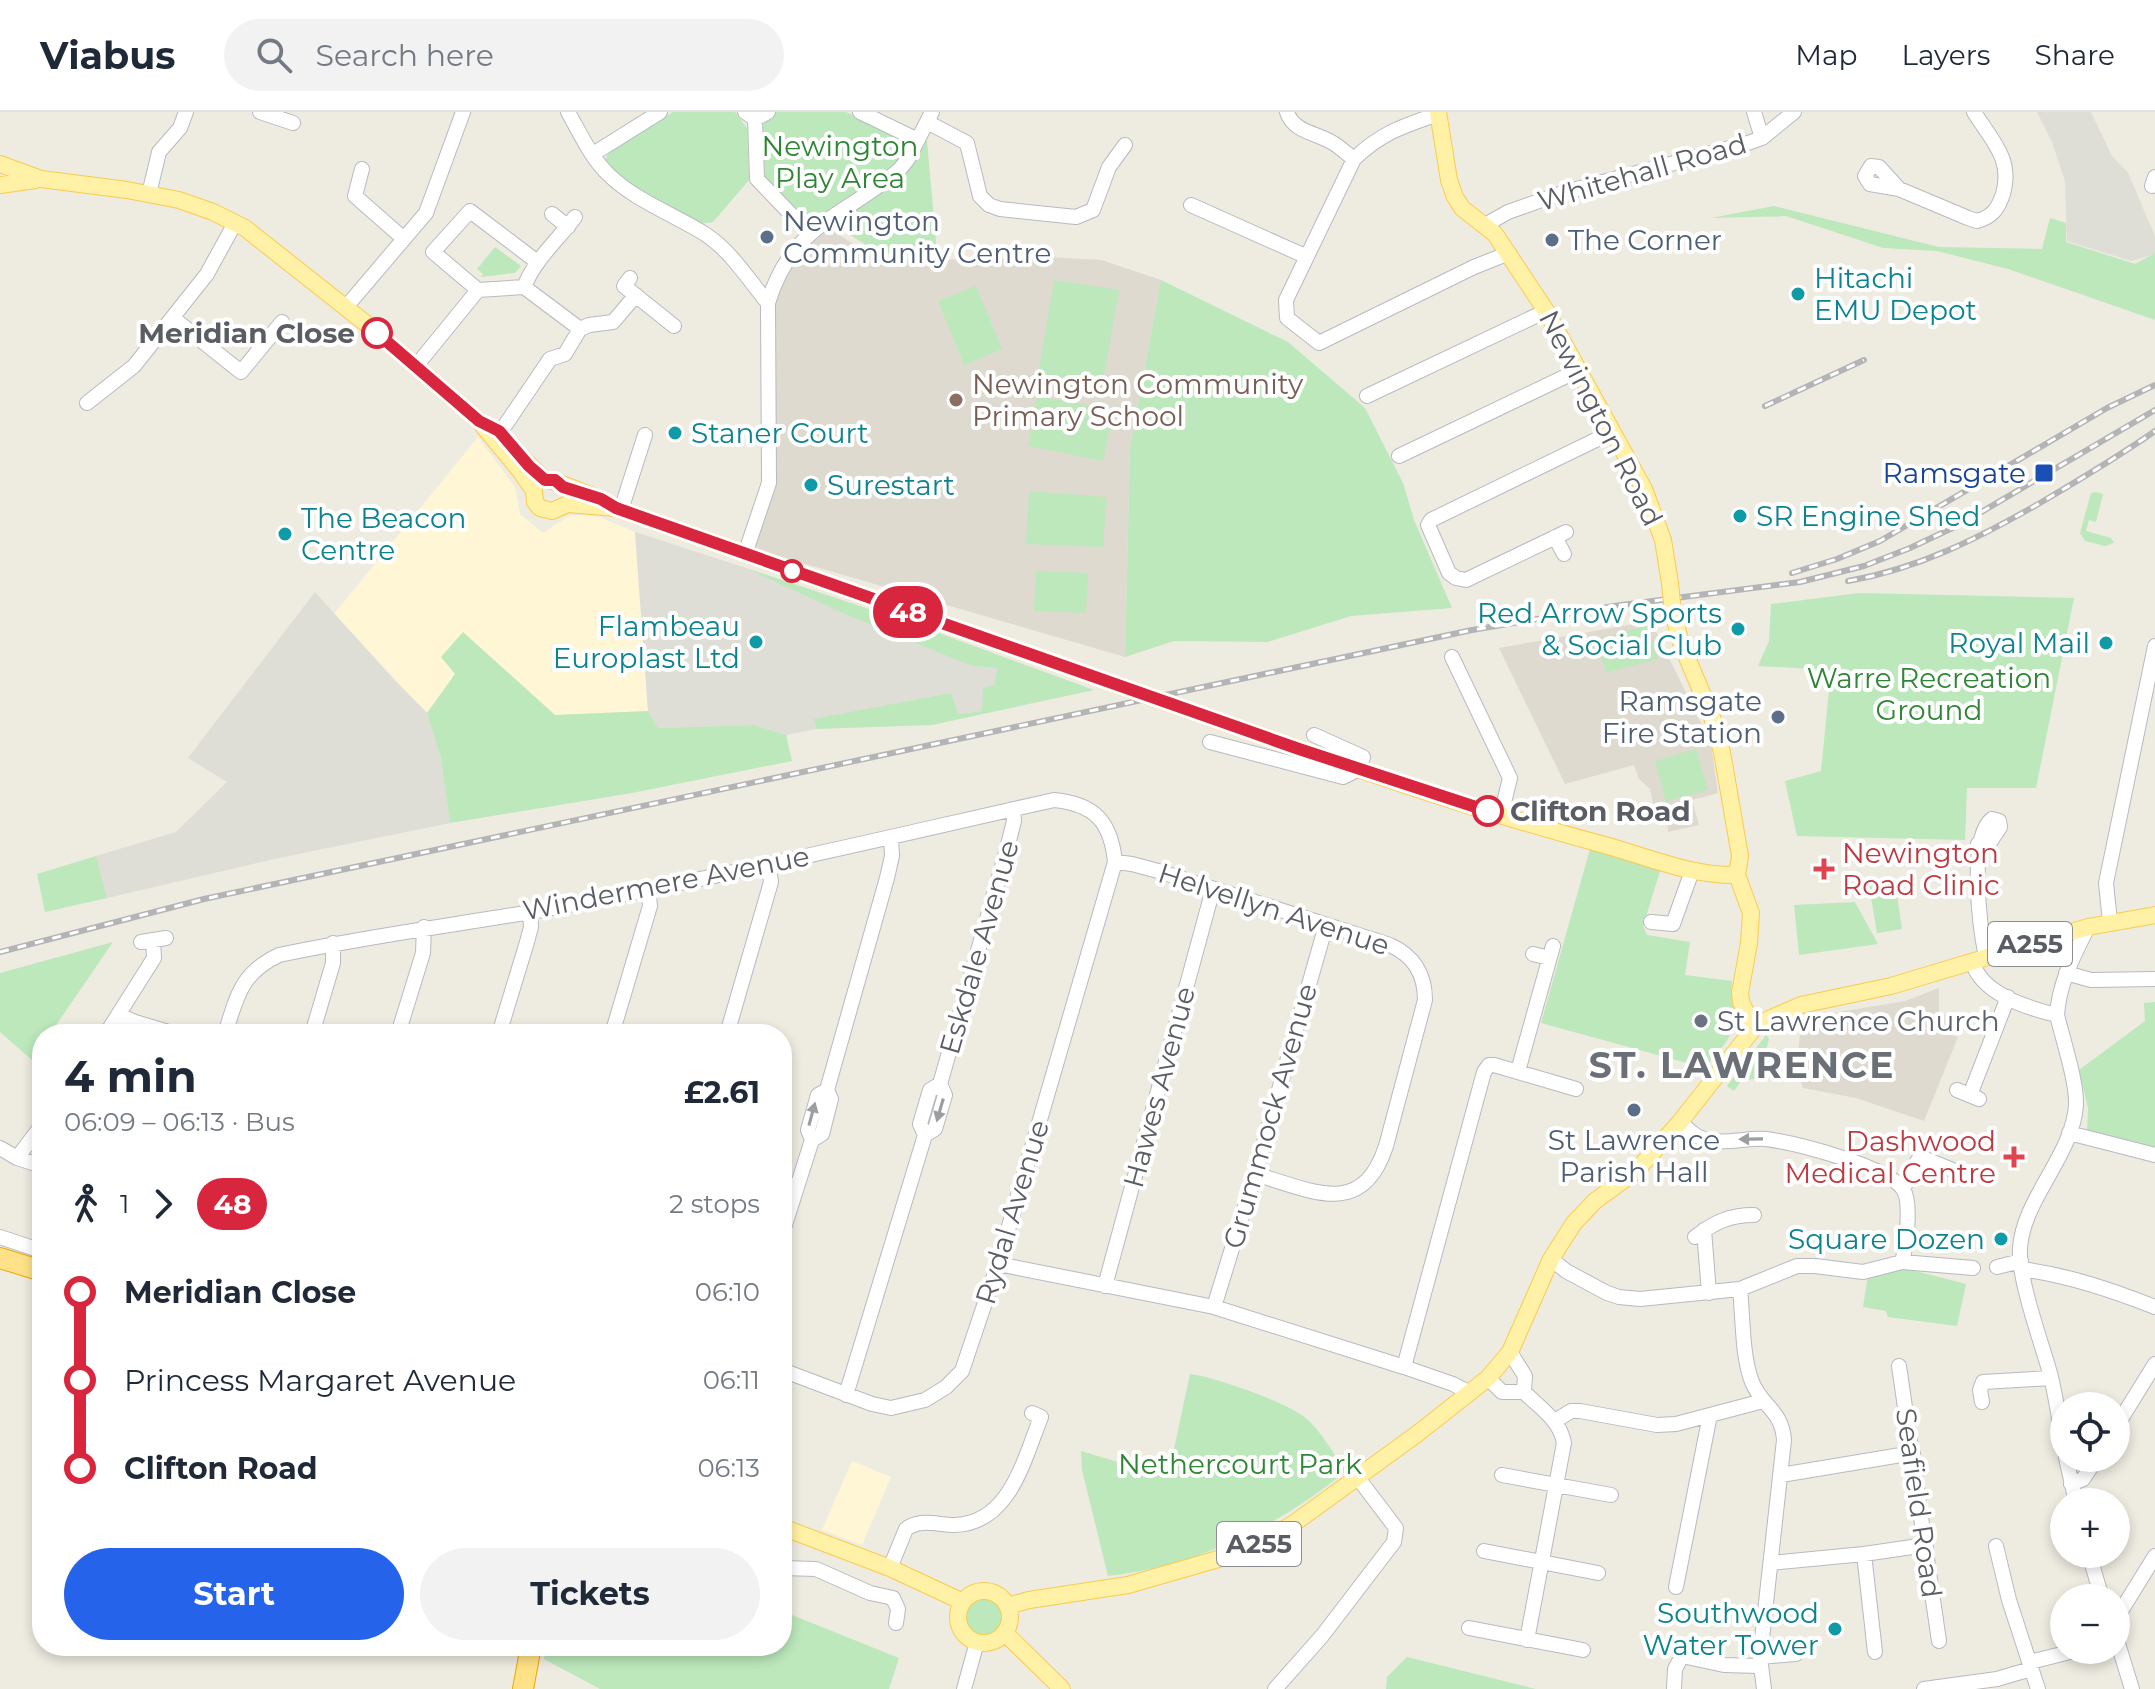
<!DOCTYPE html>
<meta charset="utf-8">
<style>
:root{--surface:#fff;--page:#f2f2f3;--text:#1f2937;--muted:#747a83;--line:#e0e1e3;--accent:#2563eb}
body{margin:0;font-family:Montserrat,sans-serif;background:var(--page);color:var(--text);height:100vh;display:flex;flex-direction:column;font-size:30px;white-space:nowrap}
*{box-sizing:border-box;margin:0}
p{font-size:26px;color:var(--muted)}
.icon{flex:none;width:44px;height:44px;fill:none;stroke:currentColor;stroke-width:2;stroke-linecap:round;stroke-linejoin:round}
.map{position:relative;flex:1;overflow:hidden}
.sheet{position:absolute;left:32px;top:912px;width:760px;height:632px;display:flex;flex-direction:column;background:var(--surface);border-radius:32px;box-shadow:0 4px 12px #0003}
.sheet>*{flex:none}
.badge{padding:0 16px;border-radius:26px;font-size:28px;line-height:52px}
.controls{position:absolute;left:2050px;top:1280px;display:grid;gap:16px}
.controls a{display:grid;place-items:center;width:80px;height:80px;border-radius:50%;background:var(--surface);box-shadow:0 4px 12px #0003;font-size:40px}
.map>.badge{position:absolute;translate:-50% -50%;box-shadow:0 0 0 4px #fff}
.legs{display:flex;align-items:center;gap:12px;height:88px;padding:0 32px;font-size:26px}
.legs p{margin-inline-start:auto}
.headline{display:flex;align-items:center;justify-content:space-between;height:136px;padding:0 32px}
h1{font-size:44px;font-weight:700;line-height:60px}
.primary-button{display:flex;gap:16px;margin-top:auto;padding:16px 32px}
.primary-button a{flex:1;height:92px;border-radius:48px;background:var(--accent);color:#fff;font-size:32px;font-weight:700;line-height:92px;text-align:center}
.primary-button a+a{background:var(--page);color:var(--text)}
ul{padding:0 32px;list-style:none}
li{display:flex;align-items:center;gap:28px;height:88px;font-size:30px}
li i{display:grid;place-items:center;width:12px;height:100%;margin:0 10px;background:currentColor}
li i::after{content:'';width:20px;height:20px;margin:-10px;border:6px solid;border-radius:50%;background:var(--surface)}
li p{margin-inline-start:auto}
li:first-child i{background:linear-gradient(#0000 50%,currentColor 0)}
li:last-child i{background:linear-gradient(currentColor 50%,#0000 0)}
header{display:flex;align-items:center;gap:48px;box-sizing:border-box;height:112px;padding:0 40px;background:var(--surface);border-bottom:2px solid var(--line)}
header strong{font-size:38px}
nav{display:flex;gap:44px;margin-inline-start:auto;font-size:28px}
.search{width:560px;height:72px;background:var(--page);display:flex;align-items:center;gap:20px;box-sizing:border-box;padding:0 28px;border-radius:44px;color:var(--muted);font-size:30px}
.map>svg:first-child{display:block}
.commercial{fill:#fff6d5}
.industrial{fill:#deddd6}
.education{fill:#dedad0}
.green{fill:#bce8bc}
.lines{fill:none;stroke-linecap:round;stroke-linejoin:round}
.minor-casing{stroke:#b7babf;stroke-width:16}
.major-casing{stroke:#facb4e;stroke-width:18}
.highway-casing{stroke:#efa700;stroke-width:22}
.minor{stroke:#fff;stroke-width:14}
.major{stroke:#fff1a5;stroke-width:16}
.highway{stroke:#ffe287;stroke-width:20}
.rail-casing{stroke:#b3b4b5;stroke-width:6}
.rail{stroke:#fff;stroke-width:3;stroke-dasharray:9;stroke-linecap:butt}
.major-bridge-casing{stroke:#facb4e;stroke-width:18;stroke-linecap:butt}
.major-bridge{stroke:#fff1a5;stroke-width:16}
.oneway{fill:#9c9ea2}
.line-1-casing{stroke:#fff;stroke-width:18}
.line-1{stroke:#d7263d;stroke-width:12}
.service-dot{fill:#5c6f8a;stroke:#fff;stroke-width:3}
.culture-dot{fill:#0f9aa8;stroke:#fff;stroke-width:3}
.stop-1-dot{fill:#fff;stroke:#d7263d;stroke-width:4}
.education-dot{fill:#8d6e63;stroke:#fff;stroke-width:3}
.transit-dot{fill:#1a4fb4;stroke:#fff;stroke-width:3}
.health-dot{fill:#e0444e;stroke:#fff;stroke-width:3}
.worship-dot{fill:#6b7280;stroke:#fff;stroke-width:3}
.labels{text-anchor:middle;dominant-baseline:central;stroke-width:8;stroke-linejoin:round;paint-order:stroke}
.shield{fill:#fff;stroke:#8c8e92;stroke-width:2}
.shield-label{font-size:26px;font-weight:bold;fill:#5a5e64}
.park-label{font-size:28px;fill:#2f8634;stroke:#fff}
.street-label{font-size:28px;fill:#5a5e64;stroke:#fff}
.service-label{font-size:28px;fill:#4e5e75;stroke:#fff;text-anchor:start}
.culture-label{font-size:28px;fill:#0d838f;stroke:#fff;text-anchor:start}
.stop-label{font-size:28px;font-weight:bold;fill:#5a5e64;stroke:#fff;text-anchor:end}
.education-label{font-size:28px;fill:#785e54;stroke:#fff;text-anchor:start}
.transit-label{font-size:28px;fill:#164399;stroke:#fff;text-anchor:end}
.health-label{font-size:28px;fill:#be3a42;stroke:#fff;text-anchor:start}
.worship-label{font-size:28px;fill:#5b616d;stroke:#fff;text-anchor:start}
.district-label{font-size:36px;font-weight:bold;letter-spacing:2px;fill:#6b7076;stroke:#fff}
</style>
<header>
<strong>Viabus</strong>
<div class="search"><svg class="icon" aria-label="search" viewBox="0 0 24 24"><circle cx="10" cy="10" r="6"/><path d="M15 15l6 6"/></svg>Search here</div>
<nav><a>Map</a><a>Layers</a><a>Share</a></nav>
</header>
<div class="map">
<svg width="2155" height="1577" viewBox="0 0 2155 1577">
<rect width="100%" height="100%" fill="#eeebe1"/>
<path class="commercial" d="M478,325L515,375L520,402L543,421L570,403L597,404L635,420L648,599L555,603L463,520L455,562L427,601L334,502Z
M852,1349L891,1365L862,1433L822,1418Z"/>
<path class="industrial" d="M2037,0H2091L2112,44L2128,61L2155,124V142L2131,149L2067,129L2065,69L2052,30Z
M635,420L746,456L972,554L997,556L994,574L983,599L957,602L951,581L814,608L816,617L786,623L755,613L658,616L648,599Z
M315,480L395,569L427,601L441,647L450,711L274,747L107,786L96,744L176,720L227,670L188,646Z"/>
<path class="education" d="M827,115L872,144L885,149L1046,145L1101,148L1161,168L1130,335L1125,545L754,437L776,371L772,209L777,178L798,142Z
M1651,509L1711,632L1718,681L1692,688L1699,713L1668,720L1667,693L1654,696L1650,677L1639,667L1634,653L1565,672L1499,536Z
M1939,876V902L1949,903L1944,920L1958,925L1924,1009L1856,986L1803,976L1797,955L1800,921L1807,918L1803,906L1905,889Z"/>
<path class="green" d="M673,0H735L747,16L749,68L713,110L699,112L623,68L605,48L609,40Z
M773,0H846L908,29L909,33C904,41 900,48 894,54C879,68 823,108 804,106L765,66L763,13Z
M927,28L937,142C885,144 877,143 835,112L893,73L911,56Z
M1774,94L1939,135L2042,137L2050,106L2066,111V130L2135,152L2155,141V208L2008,157L1937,139L1883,136L1786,104L1711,106Z
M495,135L521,154L515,161L481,165L483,162L477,157Z
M1054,168L1119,178L1101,280L1037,269Z
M1161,168L1288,230L1365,296L1403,371L1414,408L1452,496L1351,504L1268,530L1174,529L1125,545L1130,335Z
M976,174L1002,237L964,253L938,189Z
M1037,284L1114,298L1103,349L1028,334Z
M1029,379L1107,385L1103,435L1026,432Z
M2096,380L2103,382L2096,410L2089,408L2086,419L2111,426L2114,431L2105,434L2085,429L2080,421L2091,381Z
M746,456L914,512L1094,578L932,613L816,617L814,607L951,581L958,602L982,599L983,576L994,573L997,556L972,554L845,502Z
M1036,459L1088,461L1086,501L1034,499Z
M1859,481L2074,486L2036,676H1967L1965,728L1797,724L1785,669L1821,659L1831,558L1758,554L1769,529L1771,492Z
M1648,513L1657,547L1606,561L1597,527Z
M463,520L555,603L648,599L658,616L755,613L786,623L792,649L632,681L450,711L441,647L427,601L455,562L441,545Z
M1696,637L1708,678L1666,690L1655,649Z
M1590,737L1661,756L1643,814L1647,823L1690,830L1685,863L1732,869C1730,884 1735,893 1734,907C1734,926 1716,942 1705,956L1541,911Z
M96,744L107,786L45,800L37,762Z
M1895,769L1902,817L1877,821L1869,773Z
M1855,790L1878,832L1799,843L1794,793Z
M113,830L50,922H42V934L32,948L0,920V861Z
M2155,890V1036L2087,1020L2088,996L2079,958L2145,909L2144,891Z
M1766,923L1769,927L1759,966L1741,969L1734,979L1727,974Z
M1900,1155L1966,1172L1957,1214L1888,1205L1886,1199L1863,1195L1868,1163Z
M1190,1262C1215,1265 1290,1291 1308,1308C1323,1322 1334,1343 1346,1359C1278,1415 1196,1454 1108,1464L1082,1358L1081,1339L1168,1365Z
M965 1505a19 19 0 1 1 38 0a19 19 0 1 1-38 0Z
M782,1499L899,1546L889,1577H600L544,1547L546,1534H782Z
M1407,1545L1536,1577H1386L1387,1565Z"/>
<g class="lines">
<g class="minor-casing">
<path id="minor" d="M260,0L293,11
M568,0C580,21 591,46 609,63C636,89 673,102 705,122C731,139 748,167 768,191
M745,0L755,7L768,0
M860,0L918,28
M1287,0C1293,20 1317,21 1333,31C1340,35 1347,42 1354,47
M1754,0L1762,26
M1438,2C1403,14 1381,21 1354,47L1286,188L1287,206L1319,231L1474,155L1509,141
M755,7L757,67L809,121
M927,10L967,31L980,84L989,93L1000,97L1076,105L1093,98L1109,55L1125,33
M593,42L660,0
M362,57L355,84L404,127
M2152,74L2155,65
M1899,77L1879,55L1871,54L1865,64L1870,72L1899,77L1968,106L1977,109C1992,105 1998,97 2003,82C2013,47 1992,29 1974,0
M149,82L159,40L180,16L186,0
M1191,93L1305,144
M552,102L568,115
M1485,113L1508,100L1562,81L1745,32L1762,26L1794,0
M630,166L624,174L674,214
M524,175C535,147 558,128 575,105
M478,178L433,140L470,99L536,149
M346,195L426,101L463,0
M173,206L241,260L282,210
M580,217L589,213L613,210L636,183
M416,254L478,178L524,175L580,217L565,242L550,247L506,312
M1367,284L1546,199
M87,291L134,254L207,162L235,111
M1399,344L1579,258
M621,398L645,323
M1566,420L1466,468L1456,466L1449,461L1428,413L1431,408L1612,320
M1555,425L1564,442
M745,442L769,371L768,191C792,111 845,105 900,57L908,47L932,0
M1452,545L1510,666L1501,703
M1210,630L1343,665L1359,657L1363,645L1314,623
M1978,732L1990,730L2000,715L1999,709L1992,707C1968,725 1980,817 1986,845
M1115,750L1132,752L1158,759L1390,833C1414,844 1425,862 1425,888L1386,1034C1362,1108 1311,1078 1255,1062
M1651,810L1673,812L1692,759
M2110,810L2106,771L2155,534
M141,830L166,826
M1533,842L1549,846
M1972,849C1981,882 2027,896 2057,903
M2066,861L2091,868L2155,867
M120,903L135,910L175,922
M106,922L154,846L153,828
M225,922C237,884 241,861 279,843C363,825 447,814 531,800C706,769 880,727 1054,688C1095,692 1111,710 1115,750L998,1152L962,1259L946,1275L925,1288L891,1296L872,1292L782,1258
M312,922L333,851V831
M398,922L423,841L424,815
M499,922L527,830L531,815L530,800
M612,922L650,794L648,776
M727,922L771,770L768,752
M1518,959L1553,834
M940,972L1007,737L1014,709L1013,697
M827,978L818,983L808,1018L812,1028L822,1022L831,987L827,978L887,766L892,744L891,725
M1957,978L1979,987
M1970,983L2008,885
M1680,1010C1686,1015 1692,1022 1699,1025C1718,1035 1745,1025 1766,1027C1795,1031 1887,1054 1903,1077C1912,1090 1906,1135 1902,1150
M2069,1021L2155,1043
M0,1036L17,1046L42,1054
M17,1046L42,1013
M1903,1077L1918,1048L1923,1046L1967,1064
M1704,1118L1709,1181
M782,1122L812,1028
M0,1125L42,1139
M1695,1125C1715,1110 1729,1103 1754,1103
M1551,1147L1566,1159L1607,1181L1619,1185L1640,1187L1740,1177L1797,1154H1815L1863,1160L1902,1150L1973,1156
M998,1152L1214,1195L1404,1255L1453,1272L1470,1281
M1997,1155L2021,1149
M2021,1157C2068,1163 2112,1178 2155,1195
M1105,1174L1213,777
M1740,1177C1743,1205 1742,1245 1752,1270C1762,1295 1782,1298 1784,1328L1760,1545L1764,1577
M1214,1195L1255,1062L1326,813
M1510,1240L1525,1264L1524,1280
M1899,1254L1939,1529
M1404,1255L1484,960L1489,953H1494L1576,977
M1488,1266L1502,1280H1524
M1524,1280C1540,1296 1560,1308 1564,1331L1527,1528
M846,1283L925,1023L920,1012L930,978L940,972L945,983L935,1017L925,1023
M1982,1290L1980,1278L1983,1270L2051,1266
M1555,1309L1571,1299H1580L1657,1313L1676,1312L1763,1289
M2116,1315L2155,1252
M2064,1333C2059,1309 2056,1284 2050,1261C2041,1229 2018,1167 2020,1136C2023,1087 2073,1043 2076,993C2077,970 2063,928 2057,903C2059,871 2074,843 2088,815
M2066,1346L2076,1390
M1502,1363L1611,1383
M1781,1363L1913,1341
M2071,1372L2083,1367L2097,1346
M1996,1434L2009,1488L2038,1577
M1484,1439L1598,1461
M1864,1442L1875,1540
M2089,1442L2102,1486
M1771,1451L1864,1442L1926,1433
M782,1456L816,1457L870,1481L893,1486L898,1497L896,1511
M890,1456L906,1417C920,1406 937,1413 954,1413C1010,1412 1024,1347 1041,1305L1032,1301
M1676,1475L1710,1303
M2116,1507L2155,1444
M1469,1516L1583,1538
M2116,1525L2132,1577
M1760,1545L1796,1542
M2030,1550L2078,1538
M964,1577L977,1530
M1275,1577L1322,1524L1394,1430L1396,1416L1358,1366
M1674,1577L1675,1557L1682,1544L1724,1553L1760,1554
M1924,1577L1997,1567L2031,1557"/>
</g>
<g class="major-casing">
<path id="major" d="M1438,0L1449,68L1455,85L1462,96L1495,122L1546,199L1644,377L1663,428L1670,471
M0,52L41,67L127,78L179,88L213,100L245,116L369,214L479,309L521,360L534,379L535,390L540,396L552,399L568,392L616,396
M0,73L35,68
M519,343L545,368C553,367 607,389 616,396L1106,569
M1673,501L1681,531L1712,605L1722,640L1740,744L1737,763L1751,801L1749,831L1740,881L1741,890L1754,916
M1168,591C1311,641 1455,693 1601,732C1646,744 1690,764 1737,763
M782,1415L890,1456L963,1490
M958 1505a26 26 0 1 1 52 0a26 26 0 1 1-52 0Z
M1008,1494L1029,1488L1128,1473L1246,1439L1293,1412L1417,1322L1488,1266L1510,1240L1551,1147L1574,1111L1595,1089L1636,1059L1680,1010L1754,916L1771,906L1801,893L1891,874L2088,815L2155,803
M1005,1521L1062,1577"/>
</g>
<g class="highway-casing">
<path id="highway" d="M0,1146L42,1159
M523,1577L531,1534"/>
</g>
<use href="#minor" class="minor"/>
<use href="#major" class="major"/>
<use href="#highway" class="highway"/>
<g class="rail-casing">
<path id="rail" d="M1765,294L1864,248
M1792,461L1837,447L1880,429L2107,296L2155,273
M1848,469C1918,457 1979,426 2040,391C2079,368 2118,345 2155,319
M0,840L204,787L1472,518L1614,494L1800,470L1864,454L1910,436L1961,412L2155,298"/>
</g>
<use href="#rail" class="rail"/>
<g class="major-bridge-casing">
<path id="major-bridge" d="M1670,471L1673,501
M1106,569L1168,591"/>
</g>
<use href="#major-bridge" class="major-bridge"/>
</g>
<defs><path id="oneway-solid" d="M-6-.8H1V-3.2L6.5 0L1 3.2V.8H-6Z" transform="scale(2)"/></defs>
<g class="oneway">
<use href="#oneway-solid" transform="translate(940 998) rotate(106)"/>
<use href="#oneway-solid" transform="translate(812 1002) rotate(-75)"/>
<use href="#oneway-solid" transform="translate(1751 1027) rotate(179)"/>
</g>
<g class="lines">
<g class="line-1-casing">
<path id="line-1" d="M377,221L479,309L499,319L529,354L545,368H555L563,375L601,387L616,396L1299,637L1488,699"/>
</g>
<use href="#line-1" class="line-1"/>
</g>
<g class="service-dot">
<circle cx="767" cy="125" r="8"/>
<circle cx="1552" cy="128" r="8"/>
<circle cx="1778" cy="605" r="8"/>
<circle cx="1634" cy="998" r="8"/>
</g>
<g class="culture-dot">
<circle cx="1798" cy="182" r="8"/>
<circle cx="675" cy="321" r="8"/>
<circle cx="811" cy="373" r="8"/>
<circle cx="1740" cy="404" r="8"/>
<circle cx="285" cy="422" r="8"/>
<circle cx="1738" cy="517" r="8"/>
<circle cx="756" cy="530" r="8"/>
<circle cx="2106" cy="531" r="8"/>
<circle cx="2001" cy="1127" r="8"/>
<circle cx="1835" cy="1517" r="8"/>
</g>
<g class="stop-1-dot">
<circle cx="377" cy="221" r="14"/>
<circle cx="792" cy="459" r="10"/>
<circle cx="1488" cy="699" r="14"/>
</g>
<circle class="education-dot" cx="956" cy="288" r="8"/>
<rect class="transit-dot" x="2034" y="351" width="20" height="20" rx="4"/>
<g class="health-dot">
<path d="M1820 745h8v8h8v8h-8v8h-8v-8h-8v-8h8z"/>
<path d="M2010 1033h8v8h8v8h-8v8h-8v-8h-8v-8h8z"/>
</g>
<circle class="worship-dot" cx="1701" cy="909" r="8"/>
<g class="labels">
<g class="shield">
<rect x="1988" y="810" width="84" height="44" rx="6"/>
<rect x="1217" y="1410" width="84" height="44" rx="6"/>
</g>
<g class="shield-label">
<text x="2030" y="832">A255</text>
<text x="1259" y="1432">A255</text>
</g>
<g class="park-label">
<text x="840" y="34">Newington<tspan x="840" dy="32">Play Area</tspan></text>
<text x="1929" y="566">Warre Recreation<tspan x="1929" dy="32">Ground</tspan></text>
<text x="1240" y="1352">Nethercourt Park</text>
</g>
<g class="street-label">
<text transform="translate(1642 60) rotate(-16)">Whitehall Road</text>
<text transform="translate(1601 306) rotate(63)">Newington Road</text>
<text transform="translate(666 771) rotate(-11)">Windermere Avenue</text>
<text transform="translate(1274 797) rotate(18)">Helvellyn Avenue</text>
<text transform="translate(979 835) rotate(-74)">Eskdale Avenue</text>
<text transform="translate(1159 975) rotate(-75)">Hawes Avenue</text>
<text transform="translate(1270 1004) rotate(-74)">Grummock Avenue</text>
<text transform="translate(1012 1100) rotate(-73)">Rydal Avenue</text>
<text transform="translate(1919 1391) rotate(82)">Seafield Road</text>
</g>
<g class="service-label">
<text x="783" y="109">Newington<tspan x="783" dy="32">Community Centre</tspan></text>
<text x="1568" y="128">The Corner</text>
<text x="1762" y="589" text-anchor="end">Ramsgate<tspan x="1762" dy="32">Fire Station</tspan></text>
<text x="1634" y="1028" text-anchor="middle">St Lawrence<tspan x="1634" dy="32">Parish Hall</tspan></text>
</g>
<g class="culture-label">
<text x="1814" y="166">Hitachi<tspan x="1814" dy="32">EMU Depot</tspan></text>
<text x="691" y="321">Staner Court</text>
<text x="827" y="373">Surestart</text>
<text x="1756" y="404">SR Engine Shed</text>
<text x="301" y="406">The Beacon<tspan x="301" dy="32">Centre</tspan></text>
<text x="1722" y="501" text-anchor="end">Red Arrow Sports<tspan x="1722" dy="32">&amp; Social Club</tspan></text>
<text x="740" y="514" text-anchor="end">Flambeau<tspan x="740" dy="32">Europlast Ltd</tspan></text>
<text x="2090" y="531" text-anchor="end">Royal Mail</text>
<text x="1985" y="1127" text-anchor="end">Square Dozen</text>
<text x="1819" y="1501" text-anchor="end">Southwood<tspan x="1819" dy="32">Water Tower</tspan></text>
</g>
<g class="stop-label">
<text x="355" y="221">Meridian Close</text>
<text x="1510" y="699" text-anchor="start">Clifton Road</text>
</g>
<g class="education-label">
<text x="972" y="272">Newington Community<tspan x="972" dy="32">Primary School</tspan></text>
</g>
<g class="transit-label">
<text x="2026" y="361">Ramsgate</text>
</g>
<g class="health-label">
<text x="1842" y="741">Newington<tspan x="1842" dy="32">Road Clinic</tspan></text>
<text x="1996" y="1029" text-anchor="end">Dashwood<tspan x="1996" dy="32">Medical Centre</tspan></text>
</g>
<g class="worship-label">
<text x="1717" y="909">St Lawrence Church</text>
</g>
<g class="district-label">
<text x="1742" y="953">ST. LAWRENCE</text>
</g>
</g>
</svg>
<div class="controls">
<a><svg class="icon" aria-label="locate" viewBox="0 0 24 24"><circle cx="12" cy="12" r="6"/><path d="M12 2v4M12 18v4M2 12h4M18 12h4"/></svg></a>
<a>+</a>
<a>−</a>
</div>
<b class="badge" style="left:908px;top:500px;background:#d7263d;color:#fff">48</b>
<section class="sheet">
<div class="headline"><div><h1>4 min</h1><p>06:09 – 06:13 · Bus</p></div><b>£2.61</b></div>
<div class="legs"><svg class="icon" aria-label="walk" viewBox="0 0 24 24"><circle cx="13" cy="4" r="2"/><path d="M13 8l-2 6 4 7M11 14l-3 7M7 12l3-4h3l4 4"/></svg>1<svg class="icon" aria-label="forward" viewBox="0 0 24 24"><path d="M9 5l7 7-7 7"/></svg><b class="badge" style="background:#d7263d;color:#fff">48</b><p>2 stops</p></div>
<ul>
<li><i style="color:#d7263d"></i><b>Meridian Close</b><p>06:10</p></li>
<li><i style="color:#d7263d"></i><span>Princess Margaret Avenue</span><p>06:11</p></li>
<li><i style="color:#d7263d"></i><b>Clifton Road</b><p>06:13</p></li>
</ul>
<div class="primary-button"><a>Start</a><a>Tickets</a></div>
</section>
</div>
